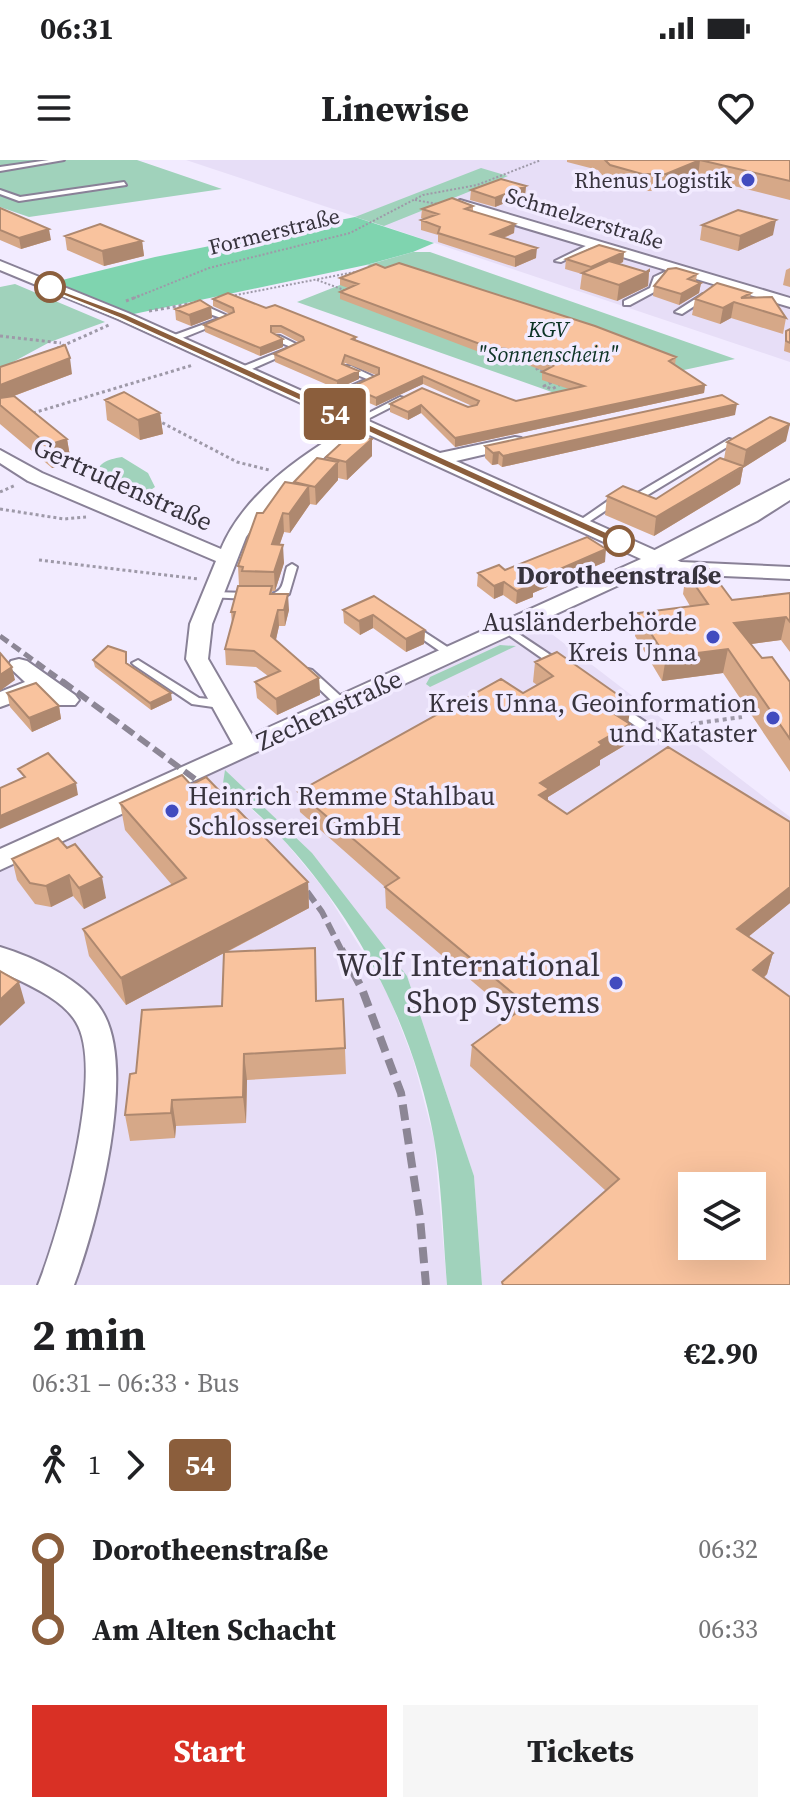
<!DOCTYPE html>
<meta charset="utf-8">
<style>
:root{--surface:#fff;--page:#f6f6f6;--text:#202124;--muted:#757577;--accent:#d93025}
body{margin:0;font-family:"Source Serif 4",serif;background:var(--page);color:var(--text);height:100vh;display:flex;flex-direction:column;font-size:30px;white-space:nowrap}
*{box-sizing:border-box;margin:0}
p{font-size:26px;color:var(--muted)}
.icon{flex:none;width:44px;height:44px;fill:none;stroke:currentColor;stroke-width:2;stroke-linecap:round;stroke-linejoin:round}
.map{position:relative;height:1125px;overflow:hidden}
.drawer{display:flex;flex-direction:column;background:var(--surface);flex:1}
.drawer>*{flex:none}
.badge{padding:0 16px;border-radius:6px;font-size:28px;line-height:52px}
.fabs{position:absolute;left:678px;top:1012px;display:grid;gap:16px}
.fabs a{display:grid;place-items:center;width:88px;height:88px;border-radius:0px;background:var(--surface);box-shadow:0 8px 32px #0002;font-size:40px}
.map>.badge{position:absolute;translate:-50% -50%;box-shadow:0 0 0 4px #fff}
.legs{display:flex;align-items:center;gap:12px;height:88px;padding:0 32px;font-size:26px}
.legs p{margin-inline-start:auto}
.head{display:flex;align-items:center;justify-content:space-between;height:136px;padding:0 32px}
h1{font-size:44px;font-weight:700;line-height:60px}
.action{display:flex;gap:16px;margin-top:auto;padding:16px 32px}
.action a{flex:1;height:92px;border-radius:0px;background:var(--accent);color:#fff;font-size:32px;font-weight:700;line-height:92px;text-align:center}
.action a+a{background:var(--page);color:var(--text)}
ul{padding:0 32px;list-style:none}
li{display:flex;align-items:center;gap:28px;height:80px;font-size:30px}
li i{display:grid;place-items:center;width:12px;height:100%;margin:0 10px;background:currentColor}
li i::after{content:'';width:20px;height:20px;margin:-10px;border:6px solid;border-radius:50%;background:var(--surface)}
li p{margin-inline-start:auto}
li:first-child i{background:linear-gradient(#0000 50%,currentColor 0)}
li:last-child i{background:linear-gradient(currentColor 50%,#0000 0)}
.status{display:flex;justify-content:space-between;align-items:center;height:56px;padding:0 40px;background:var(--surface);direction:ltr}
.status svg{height:22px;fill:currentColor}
header{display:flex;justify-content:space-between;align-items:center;height:104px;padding:0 32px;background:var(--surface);font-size:36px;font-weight:700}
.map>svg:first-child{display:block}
.built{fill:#e7def7;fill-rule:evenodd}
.green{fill:#a0d2bb}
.forest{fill:#7fd4af}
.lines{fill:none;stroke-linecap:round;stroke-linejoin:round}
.lane-casing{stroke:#898197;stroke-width:4}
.street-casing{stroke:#898197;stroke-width:4}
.secondary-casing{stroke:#898197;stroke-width:4}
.path-far2{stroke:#9e99a8;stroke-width:2;stroke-dasharray:2 2;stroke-linecap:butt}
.path-far1{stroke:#9e99a8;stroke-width:3;stroke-dasharray:3 3;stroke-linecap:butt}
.path{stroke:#9e99a8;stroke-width:4;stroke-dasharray:4 4;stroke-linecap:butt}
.lane{fill:#fff;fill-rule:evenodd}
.street{fill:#fff;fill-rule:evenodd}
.secondary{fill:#fff;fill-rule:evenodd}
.rail-far2{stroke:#8c8695;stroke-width:5;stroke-dasharray:10 5;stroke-linecap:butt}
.rail-far1{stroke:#8c8695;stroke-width:6;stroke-dasharray:13 6;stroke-linecap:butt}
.rail{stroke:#8c8695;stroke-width:8;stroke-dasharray:16 8;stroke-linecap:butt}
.wall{fill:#d6a888}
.shaded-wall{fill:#ae886f}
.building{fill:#f9c39e;stroke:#ae886f;stroke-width:2;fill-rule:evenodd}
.line-1{fill:#8b5e3c;stroke:#fff;stroke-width:2}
.poi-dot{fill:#414bbf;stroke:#f2ebff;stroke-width:3}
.stop-1-dot{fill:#fff;stroke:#8b5e3c;stroke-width:4}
.labels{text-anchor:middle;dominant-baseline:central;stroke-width:7;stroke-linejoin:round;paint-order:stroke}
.far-poi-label{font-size:22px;fill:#37333d;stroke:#f2ebff;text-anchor:end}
.far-street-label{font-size:22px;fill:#37333d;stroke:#f2ebff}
.far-park-label{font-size:22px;font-style:italic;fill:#0c3325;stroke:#f2ebff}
.street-label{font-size:26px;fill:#37333d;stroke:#f2ebff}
.stop-label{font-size:26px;font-weight:bold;fill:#37333d;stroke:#f2ebff}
.poi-label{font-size:26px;fill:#37333d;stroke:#f2ebff;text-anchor:end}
.near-poi-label{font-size:32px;fill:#37333d;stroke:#f2ebff;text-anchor:end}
</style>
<div class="status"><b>06:31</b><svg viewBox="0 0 49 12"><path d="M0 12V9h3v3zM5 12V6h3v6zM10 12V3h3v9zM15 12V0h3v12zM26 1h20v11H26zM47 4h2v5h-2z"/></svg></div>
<header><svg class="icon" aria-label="menu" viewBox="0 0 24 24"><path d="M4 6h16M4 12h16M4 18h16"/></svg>Linewise<svg class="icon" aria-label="heart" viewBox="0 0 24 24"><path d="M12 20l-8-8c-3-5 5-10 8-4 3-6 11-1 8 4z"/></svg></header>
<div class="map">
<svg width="790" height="1125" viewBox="0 0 790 1125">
<rect width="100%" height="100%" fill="#f2ebff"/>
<path class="built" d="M186,0H790V202L384,66Z
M531,458L790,657V1125H482L474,1016L407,816L226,611L223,624L277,672L324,729L386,829L413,899L434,979L447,1125H0V700ZM692,1026H752V1086H692Z"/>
<path class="green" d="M0,0H137L222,29L29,57L0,47Z
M481,8L508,16L384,66L355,57Z
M413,92H430L735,199L563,236L297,142L378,110L367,105Z
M15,124L105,162L50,182L0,209V127Z
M122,297L148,313L155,327L142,336L95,319C98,302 106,300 122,297Z
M500,485L516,486L430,527L426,524L430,517Z
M225,610L312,693L407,816L474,1016L482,1125H447C443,1077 442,1026 434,979C414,866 356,756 277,673C261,655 241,640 223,623Z"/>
<path class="forest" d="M355,57L434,83L413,92L366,105L129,155L54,122L155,97Z"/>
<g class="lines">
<g class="lane-casing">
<path id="lane" d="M49,0H64L0,11V7Z
M124,22L126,25L19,41L0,34V30L20,37Z
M594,82L596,83V85L561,102L555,101Z
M671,109L678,111L660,120L656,131L630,145H624V141L650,128L654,117Z
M703,134L710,136L682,154L675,152Z
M204,148H210L232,158L175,181H169V177L221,158L204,152Z
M274,176H280L302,187L245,212H239V208L291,187L274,180Z
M345,206H351L378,219L318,247H312V243L367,219L345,210Z
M400,237L407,239L356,265L349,263Z
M729,279L732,280V284L636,342L620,341L584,365H578L576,363L615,336L631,337Z
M292,404L297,407L289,434L279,440L267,439L266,437L267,435C285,432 282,423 287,407Z
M212,432L249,433L254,436L249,439L208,437L207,435Z
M412,464L455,492L457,494L455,496H447L408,469L407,467L408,465Z
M507,466L564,504L566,506L564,508H556L503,471L502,469L503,467Z
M138,500L199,538L220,540L226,544L220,548L192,544L134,505L132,503Z
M308,509L312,510L346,541L348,544L346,547H338L304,514L302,512Z
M617,543L662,573L664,576L662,579H654L613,550L611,547L613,544Z"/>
</g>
<g class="street-casing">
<path id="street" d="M460,40L790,138V147L455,47L454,44Z
M0,101L128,153L440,293L515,277L521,278L524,282L521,286L456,301L681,402L790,407V419L677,414L658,407L0,710V689L233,584L186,499L190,464L216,401L28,321L0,303V290L42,313L221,389C244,334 301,295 351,266L118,159L0,110ZM365,273L641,399L252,575L208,499L212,464L246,377L266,348L327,295Z
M19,499L27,501L75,535L79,540L75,545H59L39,533L0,547V532L25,522L8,506L11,501Z
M0,787C33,797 84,820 102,851C138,909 97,1064 74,1125H38C59,1073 106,911 76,862C62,838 24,823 0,811Z"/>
</g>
<g class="secondary-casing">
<path id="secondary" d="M790,320V340L757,361L667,406L657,409L647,406L642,400L647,394Z"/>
</g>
<path class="path-far2" d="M415,40L438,44
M317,120L347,131
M231,136L360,111
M134,138L209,108L350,73L423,35L477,25L541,0"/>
<path class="path-far1" d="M126,141L139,136
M149,151L195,143
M0,176L61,183
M51,191L109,165
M543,205L554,210L548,213L537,209Z
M567,215L583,220L576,224L568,220L552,229L544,226Z
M33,253L193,205
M157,260L237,302L269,310
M0,332L16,325
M0,349L64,359L86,357
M39,400L199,419"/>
<path class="path" d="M691,564L742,557"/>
<use href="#lane" class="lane"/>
<use href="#street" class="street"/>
<use href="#secondary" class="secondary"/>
<path class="rail-far2" d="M0,476L65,523"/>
<path class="rail-far1" d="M62,521L218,636
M296,716L322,752L342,791"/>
<path class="rail" d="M341,789L362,829L401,933L420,1058L426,1125"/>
</g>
<path class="wall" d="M567,0H790V40L698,17L664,31H640L608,22L598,10L567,2Z
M526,26L525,35L495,47L470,40L471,30Z
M473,46V52L514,73L504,78L536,98L515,107L438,82V75L421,70V60L424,59L421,58L422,49Z
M0,48L51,80L21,89L0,80Z
M702,65L773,75L738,91L700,80Z
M65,76L142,81L144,96L104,106L67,90Z
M624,92L623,102L619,104L646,112L649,110L648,126L617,141L580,129L582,114L565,109L566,99Z
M790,108V127L783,125L786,110Z
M697,114L696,121L701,123L699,133L679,145L653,136L654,126Z
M340,118L676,197L675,205L705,225L704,233L455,287L421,253L408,260L390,252V244L472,246L423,224L376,246L351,235V227L376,215L345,203L344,205L359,219L337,229L275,202L274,194L300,183L281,173L273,174L283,179V187L260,196L205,172L204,165L230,154L213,146V139L266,148L356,177V180L516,241L569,229L542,220V212L544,211L504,196L495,198L340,139V132L348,128L340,125Z
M751,133L750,138L786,158L783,174L731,158L720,164L692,155L695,139Z
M211,147L212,158L191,166L176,160L175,149Z
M790,169V193L784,191L786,171Z
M0,207L72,214L14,236L67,279L71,302L52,308L0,264Z
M105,240L160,253L163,274L140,280L107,260Z
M735,255L502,307L498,304L492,305L485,298V286Z
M372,279V296L347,320L338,318V320L316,345L310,344L290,373L284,372L280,384L284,403L275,431H272V434L289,450L285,466H279L276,480L319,518L320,535L277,555L257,538L255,522L268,516L256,507L226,505L225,489L232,464L231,452L239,426L238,406L295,324L326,300V297Z
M786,281L743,308L740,324L654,376L605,355L607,336L656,339L724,299L727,282Z
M605,402L533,433V437L516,444L503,435L494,439L477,426L478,413L505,410Z
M686,412L732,440L790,433V492L781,480L751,484L762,498L790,522V612L723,513L662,521L635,476L638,453L690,446L683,434Z
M374,436L425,470L424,484L406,492L373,468L360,475L344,463L343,450Z
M127,499V503L172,540L151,550L95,507L93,500Z
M535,502L630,564L627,584L600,600V605L548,637V640L567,654L790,662V743L748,777L773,793L767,814L764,818L790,1125L606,1031L470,906L472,885L513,856L386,748L385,727L300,652L298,632L523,533L537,525L533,522Z
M7,533L59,546L61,559L32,572L10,547Z
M191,625L308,722L309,748L227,792L316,814L317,841L343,839L346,914L247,920L246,963L176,966L175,978L130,981L125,955L136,913L222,846L224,793L126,845L89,796L83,769L172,725L125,670L120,643Z
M58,678L106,738L84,749L73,736L51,747L35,744L17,720L12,699Z"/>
<path class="shaded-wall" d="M700,0L698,17L664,31L666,14Z
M526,26L525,35L495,47V38Z
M776,60L773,75L738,91L740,76Z
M515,64L514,73L490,83L491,74Z
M49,69L51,80L21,89L19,78Z
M142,81L144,96L104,106L102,91Z
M537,88L536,98L515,107V97Z
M624,92L623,102L590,117L591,107Z
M649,111L648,126L617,141L619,125Z
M701,123L699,133L679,145L681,134Z
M734,142L731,158L720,164L723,148Z
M211,147L212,158L191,166L189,155Z
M283,179V187L260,196V188Z
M504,188V196L495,198L496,190Z
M70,198L72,214L0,241V225Z
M359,211V219L337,229V221Z
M423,216V224L376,246V238Z
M705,225L704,233L455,287V278Z
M737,244L735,255L502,307L503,296Z
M421,245V253L408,260V252Z
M160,253L163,274L140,280L138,260Z
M790,264L786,281L743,308L740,324L654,376L656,357L743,307L746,290Z
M67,279L71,302L52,308L48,285Z
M372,279V296L347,320L346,302Z
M499,292L498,304L492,305L493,293Z
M338,302V320L316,345L315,327Z
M309,326L310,344L290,373L289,354Z
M283,353L284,372L273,403L272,384Z
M283,385L284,403L275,431L274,412Z
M606,389L605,402L533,433V437L516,444L517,431L530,422Z
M504,422L503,435L494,439V426Z
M288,434L289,450L285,466L284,450Z
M278,450L279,466L273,492L271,476Z
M373,455V468L360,475L359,461Z
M786,457L781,480L730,487L734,463Z
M425,470L424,484L406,492V479Z
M728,489L723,513L662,521L666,497Z
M12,507L15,520L0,531V515Z
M319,518L320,535L277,555L276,539Z
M171,533L172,540L151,550L150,543Z
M631,544L628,564L613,553Z
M59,546L61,559L32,572L29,558Z
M630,564L627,584L600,600V605L548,637L547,649L538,655L540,623L599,582Z
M76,623L78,635L0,669V656Z
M69,715L73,736L51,747L46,726Z
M102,717L106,738L84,749L79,728Z
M308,722L309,748L126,845L121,818Z
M790,727V743L732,790L737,769Z
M773,793L767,814L748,831L753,810Z
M19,822L25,843L0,866V840Z
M244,894L247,920L246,963L243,937Z
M172,940L176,966L175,978L171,953Z"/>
<path class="building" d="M605,0H790V21L700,0L666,14H642L610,5Z
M501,19L526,26L495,38L471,30Z
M452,38L473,46L465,49L515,64L491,74L537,88L515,97L438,73L440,67L421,60L438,54L422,49Z
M0,48L49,69L19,78L0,70Z
M738,50L776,60L740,76L702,65Z
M100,64L142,81L102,91L65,76Z
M599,85L624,92L591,107L566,99Z
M609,101L646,112L649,110V111L619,125L582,113Z
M399,103L595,166L676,197L669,201L705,225L455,278L421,245L408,252L390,244L422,228L468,247L477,245L479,241L423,216L376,238L351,227L379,214V208L345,195L342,204L359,211L337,221L274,194L304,180L303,177L281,166H271V172L283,179L260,188L204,165L234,152L233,148L213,139L228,133L266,148L275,145L356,177L352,179L516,241L584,226L542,212L553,206L504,188L496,190L340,132L358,124L340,118L376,104L385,108Z
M676,108L697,114L688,119L701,123L681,134L654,126L668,109Z
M717,123L751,133L741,138L772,137L786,158L734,142L723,148L695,139Z
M200,140L211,147L189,155L175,149Z
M790,169V183L786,181V171Z
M65,185L70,198L0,225V207Z
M124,232L160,253L138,260L105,240Z
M722,235L737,244L503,296L499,292L493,293L485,286Z
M14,236L67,279L48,285L0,245V238Z
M770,257L790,264L746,290L727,282Z
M351,274L372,279L346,302L326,297Z
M317,298L338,302L315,327L294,322Z
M720,298L743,306L656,357L607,336L623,326L656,339Z
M285,322L309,326L289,354L283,353L272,384L283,385L274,412L242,411L243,407L238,406L257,353H263Z
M587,377L606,389L530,422L534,424L517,431L504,422L494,426L478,413L499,405L505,410Z
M709,409L732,440L790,433V462L786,457L734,463L762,498L772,497L790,522V579L728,489L666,497L638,453L708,444L686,412Z
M238,426H272L270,434H288L284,450H278L271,476L319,518L276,539L255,522L280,511L254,491L225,489L235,452H231Z
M374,436L425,470L406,479L373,455L359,461L343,450Z
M108,486L126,492V503L171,533L150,543L93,500Z
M557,492L631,544L613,553L630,564L599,582L602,585L540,623L549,629L539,635L567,654L668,587L790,662V727L737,769L773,793L753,810L790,837V1125H503L502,1122L619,1019L472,885L527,845L385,727L399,718L298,632L501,519L523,533L553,516L535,502ZM692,1026H752V1086H692Z
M0,493L12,507L0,515Z
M36,523L59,546L29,558L7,533Z
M48,593L76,623L0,656V628L25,617L18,609Z
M182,615L191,625L206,617L308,722L121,818L83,769L186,718L120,643Z
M58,678L67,688L75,684L102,717L79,728L69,715L46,726L30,723L12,699Z
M315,788L316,841L343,839L345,888L244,894L243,937L172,940L171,953L125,955L130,914L136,913L142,850L222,846L224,792Z
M0,811L19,822L0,840Z"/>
<path class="line-1" d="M47,125L126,154L626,381L614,384L119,158L47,129Z"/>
<g class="poi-dot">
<circle cx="748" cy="20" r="8"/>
<circle cx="713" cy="477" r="8"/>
<circle cx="773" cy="558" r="8"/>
<circle cx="172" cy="651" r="8"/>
<circle cx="616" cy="823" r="8"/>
</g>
<g class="stop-1-dot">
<circle cx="50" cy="127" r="14"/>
<circle cx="619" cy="381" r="14"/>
</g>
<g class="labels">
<g class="far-poi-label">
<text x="732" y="20">Rhenus Logistik</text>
</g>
<g class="far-street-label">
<text transform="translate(585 58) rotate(17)">Schmelzerstraße</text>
<text transform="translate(274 71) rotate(-14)">Formerstraße</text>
</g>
<g class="far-park-label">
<text x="548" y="169">KGV<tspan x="548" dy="25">"Sonnenschein"</tspan></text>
</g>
<g class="street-label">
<text transform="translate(123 324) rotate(24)">Gertrudenstraße</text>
<text transform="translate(329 550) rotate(-25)">Zechenstraße</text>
</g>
<g class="stop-label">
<text x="619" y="415">Dorotheenstraße</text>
</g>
<g class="poi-label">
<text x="697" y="462">Ausländerbehörde<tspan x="697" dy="30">Kreis Unna</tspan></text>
<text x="757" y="543">Kreis Unna, Geoinformation<tspan x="757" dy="30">und Kataster</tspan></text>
<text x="188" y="636" text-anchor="start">Heinrich Remme Stahlbau<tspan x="188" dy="30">Schlosserei GmbH</tspan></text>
</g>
<g class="near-poi-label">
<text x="600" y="805">Wolf International<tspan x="600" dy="37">Shop Systems</tspan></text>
</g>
</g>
</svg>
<div class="fabs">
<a><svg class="icon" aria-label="layers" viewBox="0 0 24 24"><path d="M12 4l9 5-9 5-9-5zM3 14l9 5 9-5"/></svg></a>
</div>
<b class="badge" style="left:335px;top:254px;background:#8b5e3c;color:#fff">54</b>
</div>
<section class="drawer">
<div class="head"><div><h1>2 min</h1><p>06:31 – 06:33 · Bus</p></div><b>€2.90</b></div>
<div class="legs"><svg class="icon" aria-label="walk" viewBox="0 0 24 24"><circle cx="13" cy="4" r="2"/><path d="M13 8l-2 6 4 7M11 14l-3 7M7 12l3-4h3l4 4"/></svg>1<svg class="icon" aria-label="forward" viewBox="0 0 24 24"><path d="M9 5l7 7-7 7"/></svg><b class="badge" style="background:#8b5e3c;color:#fff">54</b></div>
<ul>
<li><i style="color:#8b5e3c"></i><b>Dorotheenstraße</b><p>06:32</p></li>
<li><i style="color:#8b5e3c"></i><b>Am Alten Schacht</b><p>06:33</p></li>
</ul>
<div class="action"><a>Start</a><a>Tickets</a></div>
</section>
